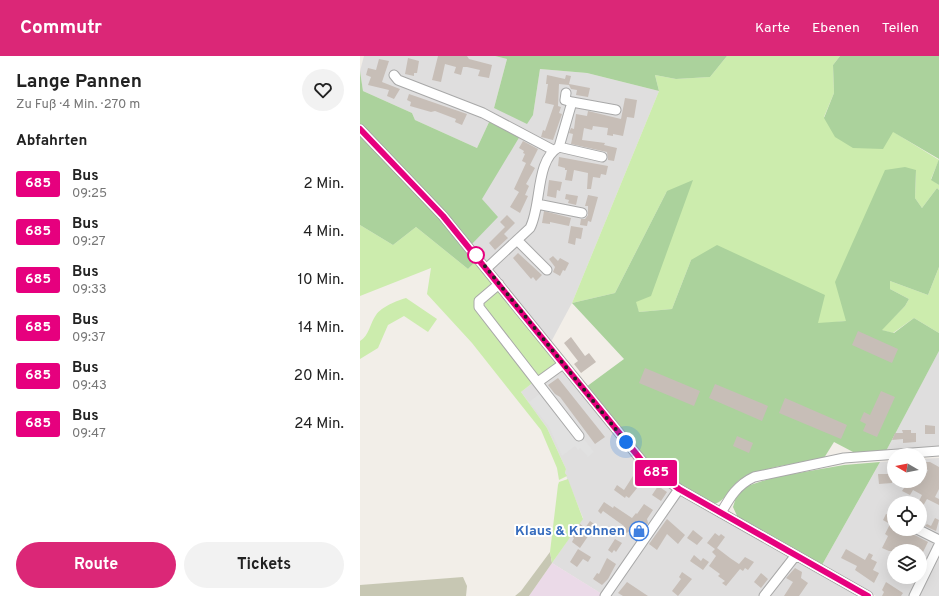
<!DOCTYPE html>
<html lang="de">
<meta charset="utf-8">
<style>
:root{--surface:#fff;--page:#f2f2f2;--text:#222;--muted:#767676;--accent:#db2777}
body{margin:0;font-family:Overpass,sans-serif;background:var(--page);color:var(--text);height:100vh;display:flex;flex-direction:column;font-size:15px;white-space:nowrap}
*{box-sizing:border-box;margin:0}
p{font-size:13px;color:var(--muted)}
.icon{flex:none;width:22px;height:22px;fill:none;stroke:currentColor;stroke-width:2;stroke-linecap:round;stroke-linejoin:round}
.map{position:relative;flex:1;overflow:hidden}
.side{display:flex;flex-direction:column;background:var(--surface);width:360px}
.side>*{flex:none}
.badge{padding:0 8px;border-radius:3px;font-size:14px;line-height:26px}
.needle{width:26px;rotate:279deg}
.controls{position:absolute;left:527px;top:392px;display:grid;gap:8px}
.controls a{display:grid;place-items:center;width:40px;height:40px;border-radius:50%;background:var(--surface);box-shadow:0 4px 16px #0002;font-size:20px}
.you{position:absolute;width:20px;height:20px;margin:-10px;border:3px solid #fff;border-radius:50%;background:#1a73e8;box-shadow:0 0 0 6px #1a73e833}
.map>.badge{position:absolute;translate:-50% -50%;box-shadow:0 0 0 2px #fff}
h2{padding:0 16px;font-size:15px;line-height:36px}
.round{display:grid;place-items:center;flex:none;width:42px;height:42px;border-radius:21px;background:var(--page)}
.summary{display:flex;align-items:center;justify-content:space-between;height:68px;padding:0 16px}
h1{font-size:19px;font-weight:700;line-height:30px}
.cta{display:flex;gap:8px;margin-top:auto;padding:8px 16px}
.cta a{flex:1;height:46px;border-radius:24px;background:var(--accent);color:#fff;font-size:16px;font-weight:700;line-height:46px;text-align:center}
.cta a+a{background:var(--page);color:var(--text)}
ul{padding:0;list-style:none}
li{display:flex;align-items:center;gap:12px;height:48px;padding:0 16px}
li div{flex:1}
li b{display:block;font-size:15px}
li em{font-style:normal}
li .badge{min-width:44px;font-weight:700;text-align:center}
header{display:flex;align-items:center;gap:24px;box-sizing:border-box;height:56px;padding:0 20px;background:var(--accent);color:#fff}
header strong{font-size:19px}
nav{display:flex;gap:22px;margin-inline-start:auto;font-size:14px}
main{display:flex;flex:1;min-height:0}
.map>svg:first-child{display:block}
.residential{fill:#dfdede;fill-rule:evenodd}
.industrial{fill:#ebdae8}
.construction{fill:#c7c7b3}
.grass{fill:#ccecad}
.forest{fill:#abd29c}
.parking{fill:#e1e1e1}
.building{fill:#c7beb7}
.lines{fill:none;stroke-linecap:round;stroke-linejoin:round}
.minor-casing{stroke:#a8a8a8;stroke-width:11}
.minor{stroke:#fff;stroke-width:9}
.line-casing{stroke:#fff;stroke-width:9}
.line{stroke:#e6007e;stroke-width:6}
.walk{stroke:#212121;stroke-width:4;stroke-dasharray:0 7.2}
.stop-dot{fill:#fff;stroke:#e6007e;stroke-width:2}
.labels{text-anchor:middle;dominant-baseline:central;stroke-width:4;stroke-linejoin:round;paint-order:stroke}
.shop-label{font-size:14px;font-weight:bold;fill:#366cbe;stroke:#fff;text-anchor:end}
</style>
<header>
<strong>Commutr</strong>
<nav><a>Karte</a><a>Ebenen</a><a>Teilen</a></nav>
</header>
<main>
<section class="side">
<div class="summary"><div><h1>Lange Pannen</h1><p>Zu Fuß · 4 Min. · 270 m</p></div><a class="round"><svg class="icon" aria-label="heart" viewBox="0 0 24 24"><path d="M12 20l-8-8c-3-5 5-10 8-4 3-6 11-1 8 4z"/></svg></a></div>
<h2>Abfahrten</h2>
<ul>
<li><span class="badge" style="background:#e6007e;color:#fff">685</span><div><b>Bus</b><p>09:25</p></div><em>2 Min.</em></li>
<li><span class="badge" style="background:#e6007e;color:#fff">685</span><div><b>Bus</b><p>09:27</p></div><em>4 Min.</em></li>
<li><span class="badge" style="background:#e6007e;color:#fff">685</span><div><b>Bus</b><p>09:33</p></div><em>10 Min.</em></li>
<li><span class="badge" style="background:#e6007e;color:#fff">685</span><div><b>Bus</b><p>09:37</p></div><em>14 Min.</em></li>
<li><span class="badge" style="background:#e6007e;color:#fff">685</span><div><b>Bus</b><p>09:43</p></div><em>20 Min.</em></li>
<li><span class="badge" style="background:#e6007e;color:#fff">685</span><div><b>Bus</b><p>09:47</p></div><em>24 Min.</em></li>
</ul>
<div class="cta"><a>Route</a><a>Tickets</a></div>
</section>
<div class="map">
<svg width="579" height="540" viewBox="0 0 579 540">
<rect width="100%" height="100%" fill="#f2eee8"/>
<path class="residential" d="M4,0H135L147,3L134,52L173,59L180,13L227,17L299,35L212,247L191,286L111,189L122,143L130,64L117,92L55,64L52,57L3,35L0,15Z
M579,295V390L526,395L557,336Z
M199,306L280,406L502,540H245L192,507L223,462L205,417L206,413L187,372L161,336Z
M579,402V483L552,540H516L462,509L520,406L534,405V425H560V403ZM534,447H560V473H534ZM534,495H560V521H534Z
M579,497V540H558Z"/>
<path class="industrial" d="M192,507L242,538L240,540H169Z"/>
<path class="construction" d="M190,496L192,507L169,540H155L161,535Z
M103,521L107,530L106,540H0V529Z"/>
<path class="grass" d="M367,0H480L473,9L474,37L464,61L532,75L579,104L571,123L579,129V134L577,132L562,152L555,142L556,114L486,265L457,268L331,204L312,253L279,256L275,246L307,135L255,237L212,247L299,35L295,19L316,23L350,21Z
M0,169L33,189L56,171L108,213L117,204L199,306L161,336L187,372L206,413L205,417L207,420L199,424L197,412L181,374L112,287L67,238L71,212L0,240Z
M579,211V277L554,262L533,277L521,274L545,250L549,243L530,233V225L568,239Z
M46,242L77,263L68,276L44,260L28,269L18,292L0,303V285C9,280 10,267 16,259C21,251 38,244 46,242Z
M208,423L223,463L192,507L190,496L198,429L199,426Z"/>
<path class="forest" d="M135,0H367L350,21L316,23L295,19L299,35L227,17L180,13L173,59L167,68L134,52L147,3Z
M480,0H579V129L571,124L579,103L533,76L523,93L493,92L475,81L464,62L474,37L473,9Z
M0,15L3,35L52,57L55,64L117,92L130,64L160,80L122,143L138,161L111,189L0,69Z
M0,78L51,128L117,204L108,213L56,171L33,189L0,169Z
M545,111L556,114L555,142L562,152L577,132L579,134V211L568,239L530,225V233L549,243L545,250L522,274L534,277L554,262L579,277V295L526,395L495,397L474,386L464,402C441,407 401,411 381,423C370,429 365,448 352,448L319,429L284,402L226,331L264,303L212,247L255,237L307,135L333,124L291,240L276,246L279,256L312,253L331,204L357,189L465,239L458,267L486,265L475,226L525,114Z
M520,406L462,509L378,462L373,451L377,438L384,431L415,421L484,409Z"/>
<path class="parking" d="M186,333L234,396L228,401L220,392L218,394L215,390L202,400L189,371L169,346Z"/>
<path class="building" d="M78,0H107L109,3L132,9L129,22L118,20L120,14L107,11H103L101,19L94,17L96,11L85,8L81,26L72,24Z
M48,2L59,5L57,17H54V20L45,18Z
M19,3L29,5L22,26L40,33L34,43L27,40L29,34L8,29L11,21L6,19L8,12L16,14Z
M187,19L205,23L206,19L211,20L209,28L230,32L228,41L216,39L217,34L211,33L209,29L199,28L198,50L201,51L199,57L202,58L193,84L181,81L183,74L185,75L194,49L185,47L188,28H186Z
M49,38L107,58L102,69L95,66L96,63L75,55L71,56L50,50L51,46L47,44Z
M265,42L277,44L274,62L267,61L263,80L253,78V80L247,79L248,72L233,70L232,74L224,72L222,84L245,87L244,89L257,92L254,105L248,104L247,96L211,88L213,78L209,77L211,72L214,73L216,58L227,60L228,55L261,63Z
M163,85L178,93L170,109L175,112L166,128L169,130L165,139L168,140L160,157L150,151L159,136L154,133L166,107L162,105L165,98L163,97L164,95L159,92Z
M199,101L248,110L246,119L241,118L240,122L233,121L231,133H227L228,117L214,114L212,125L205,124L207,114H205V112L198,110Z
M189,124L202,126L200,135L197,134L196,142L187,140Z
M206,138L218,140L216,149L208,147L209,144L205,143Z
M228,139L238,141L231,166L228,165L227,170L220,169L221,163H225L228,159V150H225Z
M184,155L211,162L209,170L190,166V168L182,167Z
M147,159L155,167L144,178L148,182L135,194L129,187L145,171L140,166Z
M211,170L223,172L221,183L216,182L215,189L208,187Z
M158,197L182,219L176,225L173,221L171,223L153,202Z
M193,200L198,205L200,202L209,207L205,215L203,214L200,220L193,216L195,211L189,203Z
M498,275L538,293L532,307L492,289Z
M211,281L225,300L229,297L236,306L221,317L214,308L218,305L204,287Z
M285,312L340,335L334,350L279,327Z
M198,322L245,381L235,388L200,341L195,338L188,329Z
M355,328L408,350L402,365L349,342Z
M521,335L535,341L517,381L503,375L506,368L500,365L504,356L510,359Z
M425,342L487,369L481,383L419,357Z
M565,369L575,370V378H565Z
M542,374H551V377H556V386L543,387V383L532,384L535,377H543Z
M377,380L393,387L389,397L373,390Z
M564,406H570L579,411V433L575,441L579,443V449L567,443L560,455V447H558L562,439L553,434L550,439L542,435L546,429L540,425H554L560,428L568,414L561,410Z
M518,418H532V427L519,428Z
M273,420L282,426L269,442L266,440L265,442L254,434L257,429L264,434Z
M298,430L307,436L301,445L292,439Z
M244,446L253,452L254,450L272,462L276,457L277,458L284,448L293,454L287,463L288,467L280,479L276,480L269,475L267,477L261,473L264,470L243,455L241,458L238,455Z
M526,458L534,461V473H543L568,486L563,496L544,488L540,495H529L522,492L528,480L525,478L530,468L523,464Z
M575,462L579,464L576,475L565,470L567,468L571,470Z
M307,463L325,479L318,488L307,478L297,494L289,488Z
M230,465L241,473L238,477L233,473L220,492L212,486L214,482L211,480L220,468L225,472Z
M333,474L343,482L337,489L327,482Z
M355,477L359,480L361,478L365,481L357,492L370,502L379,508L385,501L394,506L388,514L385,512L383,515L380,513L366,530L362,527L365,525L358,520L360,518L349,510L356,500L352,496L355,493L347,487Z
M255,483L262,487L256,496L254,494L252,497L248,494Z
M218,493L231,501L228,506L223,503L217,511L210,506Z
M486,493L505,504L509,497L513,499L511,503L517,506L513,514L519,517L514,527L495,514L497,510L481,502Z
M334,499L341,505L343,502L349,506L343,514L330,505Z
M247,502L256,508L248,523L242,529L233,523L237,517L239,518Z
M435,512L442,516L441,522L448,527L439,540H424L433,526L426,522Z
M322,516L332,523L318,540L312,535L321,523L319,521Z
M401,517L408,523L401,532L394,526Z
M267,526L288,540H263L258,537Z
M526,526L543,537L541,540H522L524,536L522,534Z"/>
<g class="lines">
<g class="minor-casing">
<path id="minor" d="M34,19L38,24L123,57L193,94
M206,37L205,44L212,46
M0,73L83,160L282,405L319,433L508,540
M199,91L242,101
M177,148L222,157
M157,184L187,214
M127,212L170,172C182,149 175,104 199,91L212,46L256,54
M139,228L119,245V251L219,380
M178,326L203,308
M361,457C370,441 377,429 394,421L484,402L579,395
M557,473L579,484
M245,540L319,433
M404,540L436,499
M554,540L579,489"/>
</g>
<use href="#minor" class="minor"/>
</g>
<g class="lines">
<g class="line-casing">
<path id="line" d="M0,73L83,160L282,405L319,433L508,540"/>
</g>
<use href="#line" class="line"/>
<path class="walk" d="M116,199L266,386"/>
</g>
<defs>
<g id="shop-ring" transform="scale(1)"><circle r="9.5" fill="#fff" stroke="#3f7fe0" stroke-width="1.5"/><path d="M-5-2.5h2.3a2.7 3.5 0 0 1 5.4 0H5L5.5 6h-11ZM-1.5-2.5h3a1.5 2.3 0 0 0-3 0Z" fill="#3f7fe0"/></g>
</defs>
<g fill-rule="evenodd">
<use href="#shop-ring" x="279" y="475"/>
</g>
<circle class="stop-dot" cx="116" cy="199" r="8"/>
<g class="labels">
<g class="shop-label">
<text x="265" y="475">Klaus &amp; Krohnen</text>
</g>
</g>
</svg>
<div class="controls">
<a><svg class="needle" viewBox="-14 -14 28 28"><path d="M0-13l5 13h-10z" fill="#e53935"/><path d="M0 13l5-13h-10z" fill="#767676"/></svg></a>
<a><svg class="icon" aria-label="locate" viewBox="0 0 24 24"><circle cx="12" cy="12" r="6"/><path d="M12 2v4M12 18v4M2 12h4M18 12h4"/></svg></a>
<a><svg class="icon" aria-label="layers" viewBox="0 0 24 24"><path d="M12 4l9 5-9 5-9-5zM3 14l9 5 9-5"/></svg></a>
</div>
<div class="you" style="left:266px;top:386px"></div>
<b class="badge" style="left:296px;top:417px;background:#e6007e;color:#fff">685</b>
</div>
</main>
